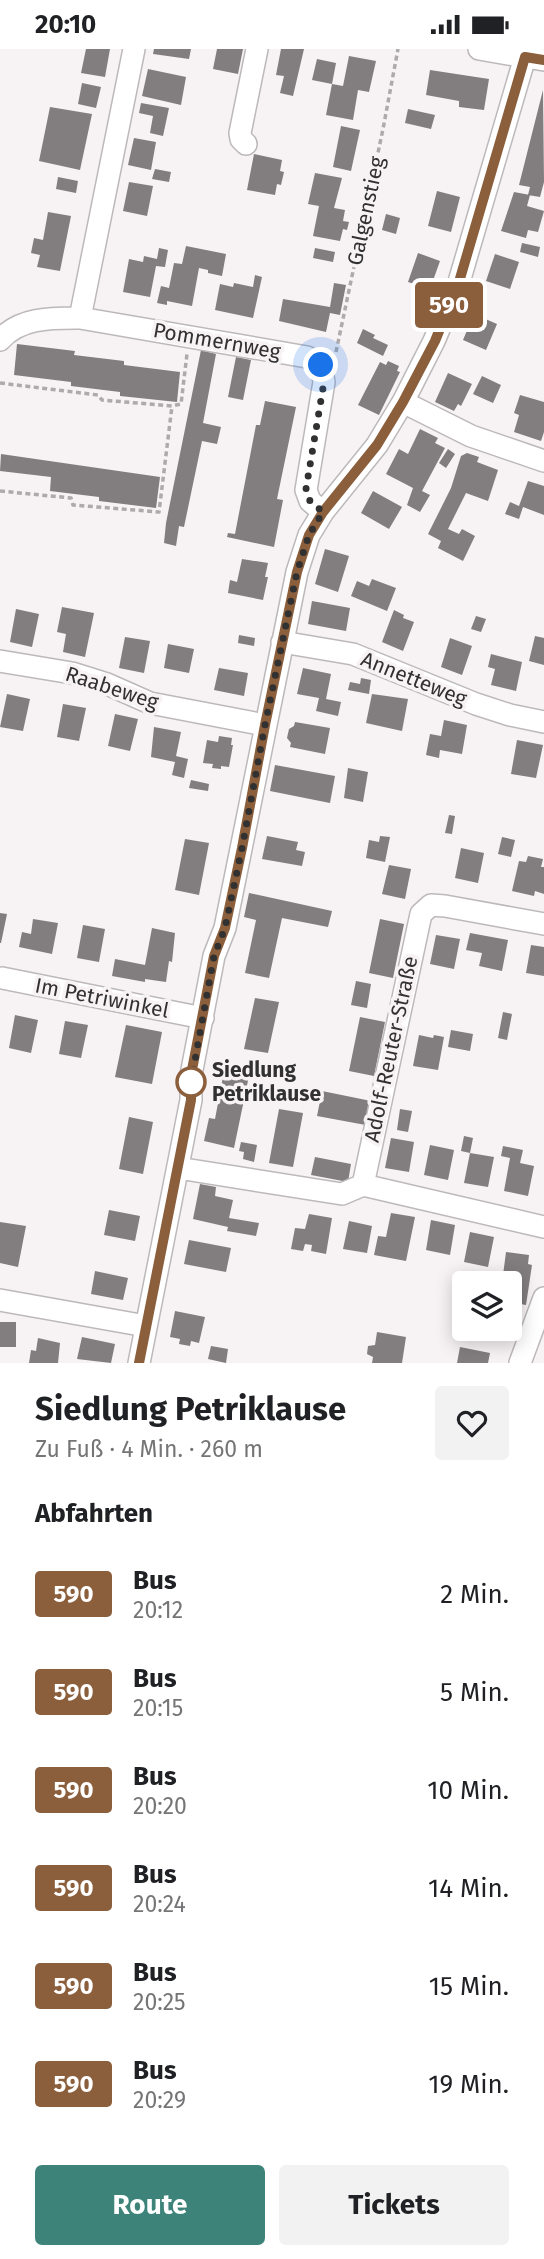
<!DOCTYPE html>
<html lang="de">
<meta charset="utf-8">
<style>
:root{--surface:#fff;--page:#f2f2f2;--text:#202124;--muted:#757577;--accent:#3e8379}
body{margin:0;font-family:"Fira Sans",sans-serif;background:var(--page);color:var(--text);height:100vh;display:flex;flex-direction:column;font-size:26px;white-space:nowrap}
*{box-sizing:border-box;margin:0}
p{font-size:23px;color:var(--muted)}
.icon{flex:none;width:38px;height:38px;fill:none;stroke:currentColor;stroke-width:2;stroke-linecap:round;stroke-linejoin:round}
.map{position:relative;height:1314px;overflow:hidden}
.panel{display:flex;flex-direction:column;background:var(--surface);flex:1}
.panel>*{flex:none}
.badge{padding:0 14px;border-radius:5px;font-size:24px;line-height:46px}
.fabs{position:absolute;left:452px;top:1222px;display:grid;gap:14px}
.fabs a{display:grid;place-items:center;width:70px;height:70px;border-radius:7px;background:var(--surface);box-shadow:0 4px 18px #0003;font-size:35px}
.you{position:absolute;width:35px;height:35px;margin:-18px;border:5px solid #fff;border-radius:50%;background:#1a73e8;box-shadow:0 0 0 10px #1a73e833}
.map>.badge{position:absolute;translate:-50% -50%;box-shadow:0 0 0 4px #fff}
h2{padding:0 35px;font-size:26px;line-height:63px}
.round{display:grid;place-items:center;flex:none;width:74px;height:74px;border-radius:7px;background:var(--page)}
.head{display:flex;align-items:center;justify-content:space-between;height:119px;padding:0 35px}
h1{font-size:33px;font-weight:700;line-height:52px}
.cta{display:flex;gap:14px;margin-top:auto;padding:14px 35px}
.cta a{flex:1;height:80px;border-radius:7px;background:var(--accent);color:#fff;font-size:28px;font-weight:700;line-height:80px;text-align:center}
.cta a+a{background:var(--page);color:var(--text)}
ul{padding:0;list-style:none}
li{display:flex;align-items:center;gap:21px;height:98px;padding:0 35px}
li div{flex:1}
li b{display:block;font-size:26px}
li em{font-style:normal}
li .badge{min-width:77px;font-weight:700;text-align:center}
.status{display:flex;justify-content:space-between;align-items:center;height:49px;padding:0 35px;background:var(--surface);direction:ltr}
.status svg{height:19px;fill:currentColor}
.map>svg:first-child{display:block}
.building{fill:#827d7f}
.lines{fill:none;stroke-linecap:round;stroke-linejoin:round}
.minor-casing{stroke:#bdb9bb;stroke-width:24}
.path{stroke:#adaaab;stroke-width:3.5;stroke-dasharray:5 3.5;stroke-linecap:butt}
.minor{stroke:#fff;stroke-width:21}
.line-casing{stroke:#fff;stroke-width:16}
.line{stroke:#8b5e3c;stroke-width:10}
.walk{stroke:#323131;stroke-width:7;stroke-dasharray:0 12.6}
.stop-dot{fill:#fff;stroke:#8b5e3c;stroke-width:3.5}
.labels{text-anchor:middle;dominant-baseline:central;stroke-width:7;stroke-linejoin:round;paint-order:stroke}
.street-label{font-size:21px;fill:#323131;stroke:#f7f2f4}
.stop-label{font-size:21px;font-weight:bold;fill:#323131;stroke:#f7f2f4;text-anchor:start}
</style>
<div class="status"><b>20:10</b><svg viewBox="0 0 49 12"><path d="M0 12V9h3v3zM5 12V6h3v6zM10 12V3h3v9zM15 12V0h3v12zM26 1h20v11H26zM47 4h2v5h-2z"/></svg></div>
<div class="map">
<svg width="544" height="1314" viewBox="0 0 544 1314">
<rect width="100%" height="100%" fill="#f7f2f4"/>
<path class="building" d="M86,0H110L105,28L81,24Z
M154,0H191L189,10L153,5Z
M217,0H243L238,25L213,20Z
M281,0H304L293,47L280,44L284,27L276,26Z
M349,7L376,12L369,43L358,41L353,71L326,66L332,35L343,37Z
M317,10L336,14L332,35L312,31Z
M148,20L186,28L181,56L142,47Z
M430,21L489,30L484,61L459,58V52L426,46Z
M82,34L101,38L96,59L78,55Z
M543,41L544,133L540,148L528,146L530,138L519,136Z
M141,54L169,59L163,87L150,84L153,67L139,64Z
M50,58L92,65L80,121L39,112Z
M408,60L435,66L431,80L405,74Z
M341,77L360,81L351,122L333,118Z
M134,89L156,93L151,121L128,116Z
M254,105L282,111L280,122L284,123L281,136L277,135L275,146L247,141Z
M155,120L171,123L169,133L152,130Z
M315,124L342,129L334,159L345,161L343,172L349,173L347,181L343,180L340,192L313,187L319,157L308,155Z
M58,128L78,132L76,144L56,140Z
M129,133L153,137L147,167L123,162Z
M437,142L460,148L451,183L428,177Z
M514,143L530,146L527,157L544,162L538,183L528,181L526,189L501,182Z
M48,163L71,167L60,222L37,218L40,206L31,204L34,189L43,191Z
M386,165L400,169L396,185L382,181Z
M522,194L540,198L538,208L520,203Z
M186,197L226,205L222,227L208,224V221L199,219L192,257L167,252V256L157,254L161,237L169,239L174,214L182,215Z
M159,199L168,201L165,218L156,217L150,248L123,243L129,210L143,213L144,207L157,210Z
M315,199L335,203L333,213L313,209Z
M418,204L440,212L430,240L408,233Z
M495,205L519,213L510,240L486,232Z
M255,226L262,228L253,269L215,261L220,235L233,238L234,234L253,238Z
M334,234L346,236L340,266L330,264L326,283L279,272L283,250L330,258Z
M474,265L497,275L486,301L463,291Z
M363,280L375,286L373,289L388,296L383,307L357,294Z
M17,295L75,302L74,306L124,312V316L180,323L177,353L120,347V343L71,337V333L14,326Z
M201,301L216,305L203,374L221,378L217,395L202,392L184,478L179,477L176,497L164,494L166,474Z
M236,308L251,311L243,351L228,348Z
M388,312L399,317L397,322L400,323L379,366L358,356L380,313L386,316Z
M448,324L472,335L461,357L458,355L454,362L435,353Z
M482,327L501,336L493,354L473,345Z
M520,346L544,353V383L541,392L514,383L519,366L514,364Z
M265,352L296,358L277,450L283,451L274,498L227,488L228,484L235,485L256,376H260Z
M420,380L438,389L435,394L445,399L422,442L430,446L420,463L407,456L413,439L386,425L399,400L408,405Z
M448,400L455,405L446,419L439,414Z
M467,404L479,408L477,413L498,421L488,452L466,444L448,480L459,485L462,480L475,487L463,512L438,499L441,492L428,485L451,439L461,407Z
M1,405L160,428L156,459L99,452V448L50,442L51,428L0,422Z
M528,432L544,437V466L523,458L519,470L505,465L510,453L519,457Z
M373,442L402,458L389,480L361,464Z
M325,500L349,507L338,543L315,535Z
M242,510L268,514L265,528H268L263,551L228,544L230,531L237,533Z
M372,530L396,539L387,562L351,547L357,532L369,537Z
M312,552L350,559L346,582L308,575Z
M62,558L94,564L85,608L63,603L66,585L57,583Z
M16,560L39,565L32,598L10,593Z
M394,561L404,566L403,569L414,573L403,602L382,593Z
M476,567L486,570L481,583L471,580Z
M239,586L255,589L254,597L238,594Z
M535,587L544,589V616L529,612Z
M125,588L150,592L144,624L119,619Z
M450,589L472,597L462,626L441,618Z
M168,595L194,600L189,624L164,619Z
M491,605L522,613L516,642L491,636L495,620L488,618Z
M219,619L248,624L244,647L214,641Z
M303,619L331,625L326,650L341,653L338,667L316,662L319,649L297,645Z
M361,629L371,631L369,645L348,641L350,633L360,635Z
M7,645L30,650L23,682L0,678Z
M372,645L408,650L402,682L366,674Z
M63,655L86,659L79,692L57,688Z
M115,665L138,670L130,702L108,697Z
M444,671L467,676L462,705L440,701L439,709L426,706L430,685L441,687Z
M295,673L330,679L325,705L290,698L291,694L287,689L289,680L294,677Z
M154,678L181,683L176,707L188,710L184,729L172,726L175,713L151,708Z
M219,687L232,689L231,696H233L229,718L221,717V720L212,719L213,715L203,714L207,691L218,693Z
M517,691L543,696L536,729L511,725Z
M275,716L335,727L330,754L270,742Z
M348,719L368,723L363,753L344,749Z
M191,731L209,735L208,742L189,739Z
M449,766L455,767L452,785L445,784Z
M267,787L298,793L296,801L305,803L302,817L262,810Z
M380,787L390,788L385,813L366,809L369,791L379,793Z
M502,788L515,791L511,808L498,805Z
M185,790L209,794L199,846L175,841Z
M461,799L484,804L478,834L455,829Z
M528,807L543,810L541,818H544V845L535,842L534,847L512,842L519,812L526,813Z
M389,816L411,820L405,850L382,845Z
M249,844L332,862L328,878L282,869L269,929L245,924L256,871L244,868Z
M0,864L7,865L1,894H0Z
M33,870L58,874L52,905L19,898L22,883L31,885Z
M380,870L404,875L393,929L369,924Z
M83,876L105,880L99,913L77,909Z
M152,879L175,884L172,913L169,912L166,933L145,930V933L112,927L115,910L145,916Z
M470,884L508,891L502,922L479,917L482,904L466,901Z
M436,886L460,890L454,920L430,915Z
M531,896L544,898V927L526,924Z
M356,932L371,935L367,959L351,956Z
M255,949L279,953L268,1004L244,1000Z
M503,963L512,965L507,991L498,989Z
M15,966L38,971L31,1004L9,999Z
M360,968L385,973L374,1027L349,1022Z
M65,972L88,976L81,1009L59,1005Z
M126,976L162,983L152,1035L115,1028Z
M451,981L473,985L470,1002L448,998Z
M419,986L433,989L434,986L444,988L438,1021L413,1017Z
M225,1017L250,1022L234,1099L204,1092L209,1069L215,1070Z
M322,1042L376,1053L371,1077L317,1067Z
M279,1060L303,1064L293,1118L269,1114Z
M400,1060L412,1062L408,1083L397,1081Z
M129,1068L153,1073L143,1125L119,1120Z
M464,1087L473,1089L470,1104L461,1102Z
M391,1089L414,1093L409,1123L385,1119Z
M241,1093L257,1096L254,1113L243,1110L244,1103L239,1102Z
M430,1096L454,1101L448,1131L424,1126Z
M503,1097L523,1101L520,1114L534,1117L528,1147L504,1142L510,1109L501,1107Z
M470,1104L494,1108L488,1138L464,1134Z
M315,1108L351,1115L348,1133L311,1126Z
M200,1135L216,1138L215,1147L233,1151L229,1169L259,1174L256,1187L227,1182L228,1178L193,1170Z
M109,1161L140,1167L135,1192L104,1186Z
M391,1164L415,1168L406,1212L374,1206L378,1187L386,1188Z
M309,1165L332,1169L326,1205L311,1202L312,1196L305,1195L303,1202L291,1200L295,1179L305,1180Z
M431,1171L455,1176L450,1206L426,1201Z
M349,1172L372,1177L367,1204L343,1200Z
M0,1173L26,1177L18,1218L0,1214Z
M470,1183L494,1188L488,1218L464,1213Z
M189,1191L231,1199L226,1223L184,1215Z
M506,1203L529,1206L528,1215L532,1216L526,1256L509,1253V1234H502Z
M95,1222L128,1229L123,1251L91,1245Z
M175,1262L205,1268L199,1294L191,1292L190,1297L179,1295L180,1290L170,1288Z
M0,1273H16V1298H0Z
M377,1283L406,1288L402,1314H372L373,1308L367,1305L368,1297L375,1296Z
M82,1288L115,1295L111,1314L77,1310Z
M38,1289L60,1294L58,1314H29L31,1301L36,1302Z
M211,1297L228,1300L226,1314L208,1310Z
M460,1298L490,1304L488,1314H457Z"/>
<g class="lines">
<g class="minor-casing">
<path id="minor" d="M479,0L544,11
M246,95L241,90L240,84L257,0
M80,269L134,0
M0,291C20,268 52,269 80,269L307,308L321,316L324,333L306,441L310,452L323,463
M403,353L471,387L544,412
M282,593L353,605L476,655L510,666L544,673
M0,612L72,624L107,635L150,654L265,676
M2,929L203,969
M178,1119L342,1145L363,1136L421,865L431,856L445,857L544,875
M363,1136L544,1178
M0,1251L146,1277
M139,1314L191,1051V1026L214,907L225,879L297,523L309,486L323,463L377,396L403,353L434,292L459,233L525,8
M520,1314L544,1249"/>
</g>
<path class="path" d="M336,303L383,80L398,0
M0,334L98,346L102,351L172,357L181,355L187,305
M0,442L71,449L73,456L159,463L172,357"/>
<use href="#minor" class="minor"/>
</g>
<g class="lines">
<g class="line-casing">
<path id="line" d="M139,1314L191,1051V1026L214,907L225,879L242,799L265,676L297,523L309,486L323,463L377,396L403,353L435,292L459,233L525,8L544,11"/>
</g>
<use href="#line" class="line"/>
<path class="walk" d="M191,1033L214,907L225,879L242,799L265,676L297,523L309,486L323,463L310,452L306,440L324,333L321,316"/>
</g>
<circle class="stop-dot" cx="191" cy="1033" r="14"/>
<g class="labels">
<g class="street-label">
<text transform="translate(366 162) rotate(-78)">Galgenstieg</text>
<text transform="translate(217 292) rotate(10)">Pommernweg</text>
<text transform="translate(414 630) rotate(22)">Annetteweg</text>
<text transform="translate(112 639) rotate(18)">Raabeweg</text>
<text transform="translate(102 949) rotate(11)">Im Petriwinkel</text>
<text transform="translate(391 1000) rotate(-78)">Adolf-Reuter-Straße</text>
</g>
<g class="stop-label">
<text x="212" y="1021">Siedlung<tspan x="212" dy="24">Petriklause</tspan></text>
</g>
</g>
</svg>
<div class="fabs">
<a><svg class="icon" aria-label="layers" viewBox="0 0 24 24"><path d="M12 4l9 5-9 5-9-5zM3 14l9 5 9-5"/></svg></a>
</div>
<div class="you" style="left:321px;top:316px"></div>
<b class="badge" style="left:449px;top:256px;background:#8b5e3c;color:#fff">590</b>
</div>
<section class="panel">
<div class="head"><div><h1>Siedlung Petriklause</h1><p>Zu Fuß · 4 Min. · 260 m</p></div><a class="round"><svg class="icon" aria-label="heart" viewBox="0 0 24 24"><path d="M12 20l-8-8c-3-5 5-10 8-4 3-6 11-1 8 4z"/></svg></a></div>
<h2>Abfahrten</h2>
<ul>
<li><span class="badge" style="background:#8b5e3c;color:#fff">590</span><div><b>Bus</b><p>20:12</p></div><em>2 Min.</em></li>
<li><span class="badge" style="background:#8b5e3c;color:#fff">590</span><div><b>Bus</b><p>20:15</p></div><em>5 Min.</em></li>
<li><span class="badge" style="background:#8b5e3c;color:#fff">590</span><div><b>Bus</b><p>20:20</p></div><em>10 Min.</em></li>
<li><span class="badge" style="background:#8b5e3c;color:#fff">590</span><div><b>Bus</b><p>20:24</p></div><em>14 Min.</em></li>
<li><span class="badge" style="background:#8b5e3c;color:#fff">590</span><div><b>Bus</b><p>20:25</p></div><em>15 Min.</em></li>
<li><span class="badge" style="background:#8b5e3c;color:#fff">590</span><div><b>Bus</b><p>20:29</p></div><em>19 Min.</em></li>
</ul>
<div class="cta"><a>Route</a><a>Tickets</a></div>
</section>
